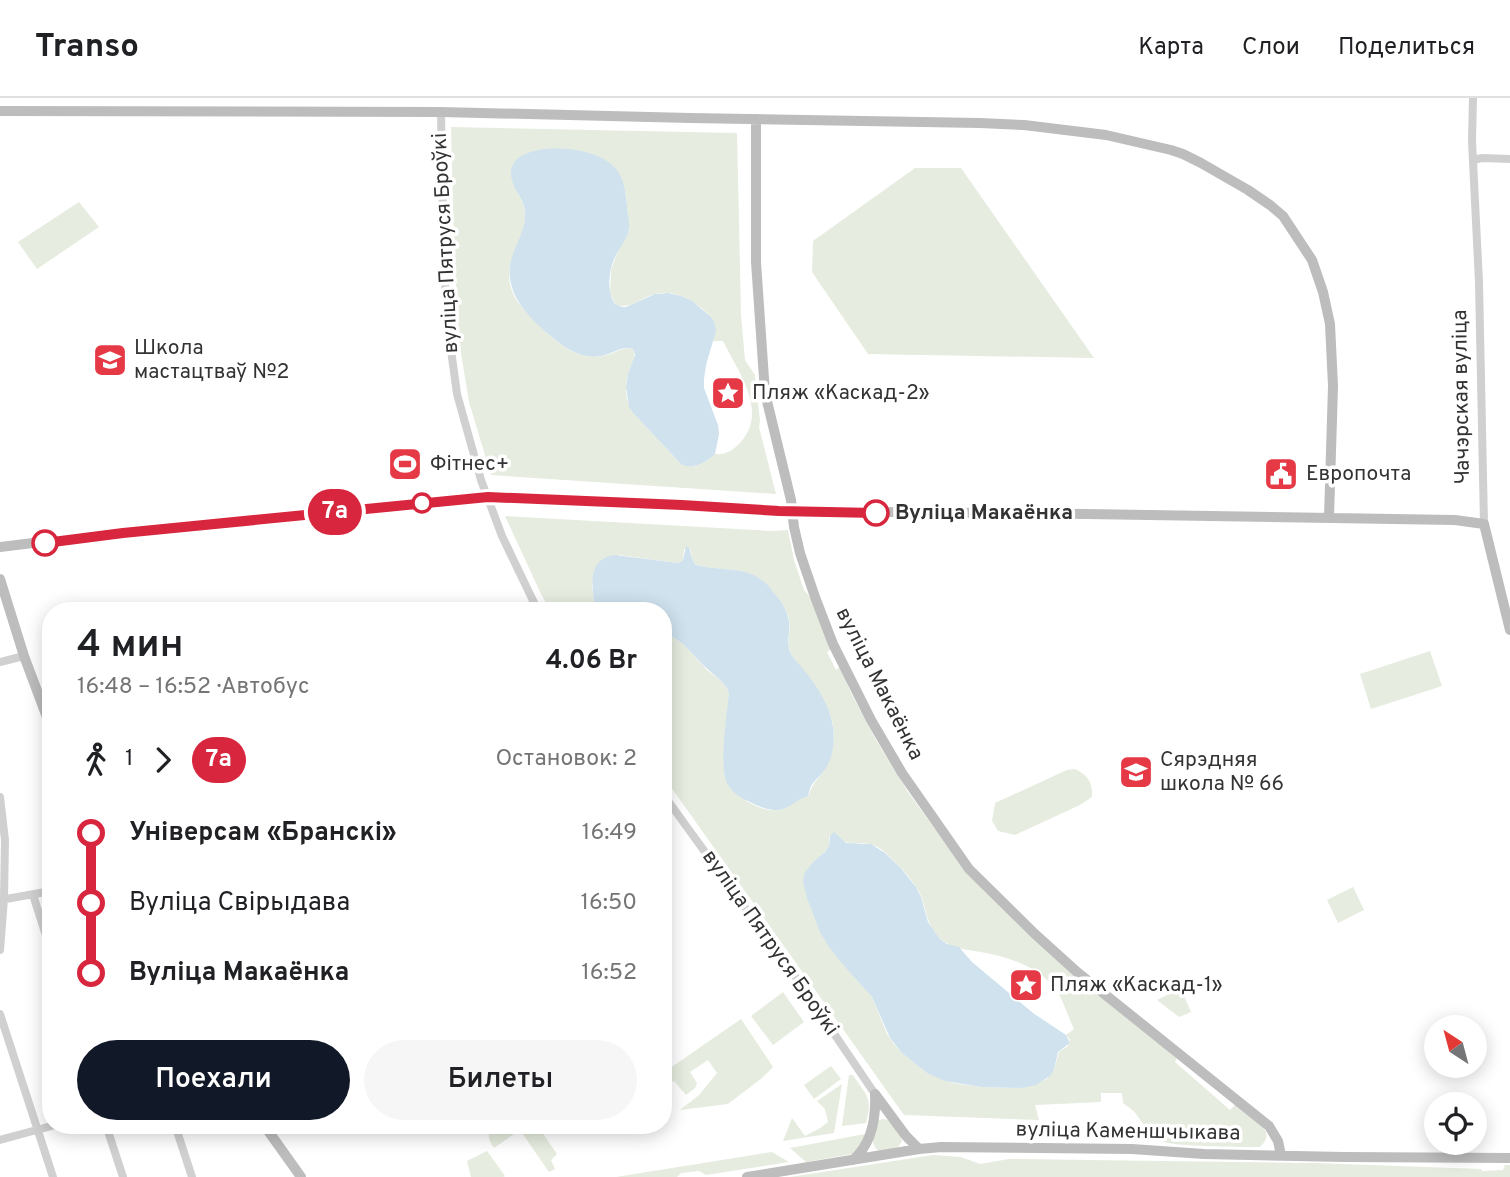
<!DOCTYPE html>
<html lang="ru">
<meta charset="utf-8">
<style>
:root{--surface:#fff;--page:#f6f6f6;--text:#202124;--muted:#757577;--line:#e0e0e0;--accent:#111827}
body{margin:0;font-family:Overpass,sans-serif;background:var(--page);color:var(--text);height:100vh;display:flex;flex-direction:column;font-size:26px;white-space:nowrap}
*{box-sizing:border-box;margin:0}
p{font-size:23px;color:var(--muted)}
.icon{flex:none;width:38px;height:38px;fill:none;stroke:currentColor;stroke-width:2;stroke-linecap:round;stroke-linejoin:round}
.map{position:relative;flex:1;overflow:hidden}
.drawer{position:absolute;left:42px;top:504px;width:630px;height:532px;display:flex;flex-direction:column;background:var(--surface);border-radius:28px;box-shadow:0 4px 18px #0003}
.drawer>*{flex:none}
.badge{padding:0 14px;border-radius:23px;font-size:24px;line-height:46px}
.needle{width:46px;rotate:324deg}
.buttons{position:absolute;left:1424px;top:917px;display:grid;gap:14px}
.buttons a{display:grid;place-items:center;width:63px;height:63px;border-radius:50%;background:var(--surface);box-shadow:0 4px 18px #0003;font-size:35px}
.map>.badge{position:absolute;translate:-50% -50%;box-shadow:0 0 0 4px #fff}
.legs{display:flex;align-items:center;gap:10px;height:77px;padding:0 35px;font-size:23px}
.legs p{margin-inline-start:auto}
.overview{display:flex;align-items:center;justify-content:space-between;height:119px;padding:0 35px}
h1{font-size:38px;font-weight:600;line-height:52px}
.action{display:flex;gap:14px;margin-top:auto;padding:14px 35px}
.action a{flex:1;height:80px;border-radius:42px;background:var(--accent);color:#fff;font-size:28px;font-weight:600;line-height:80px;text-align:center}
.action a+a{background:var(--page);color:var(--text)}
ul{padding:0 35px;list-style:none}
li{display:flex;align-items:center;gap:24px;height:70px;font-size:26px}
li i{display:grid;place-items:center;width:10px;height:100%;margin:0 9px;background:currentColor}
li i::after{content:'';width:18px;height:18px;margin:-9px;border:5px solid;border-radius:50%;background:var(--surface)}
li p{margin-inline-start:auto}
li:first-child i{background:linear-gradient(#0000 50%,currentColor 0)}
li:last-child i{background:linear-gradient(currentColor 50%,#0000 0)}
header{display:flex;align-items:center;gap:42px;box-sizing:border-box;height:98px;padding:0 35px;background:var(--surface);border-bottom:2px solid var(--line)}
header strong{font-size:33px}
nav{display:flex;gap:38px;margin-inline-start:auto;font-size:24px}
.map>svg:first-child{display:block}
.green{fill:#e6ecdf;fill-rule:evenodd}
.water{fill:#cfe2ee}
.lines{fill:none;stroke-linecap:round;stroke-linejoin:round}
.street{stroke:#d0d0d0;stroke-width:8}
.secondary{stroke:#bdbdbd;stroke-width:10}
.line-1-casing{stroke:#fff;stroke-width:16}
.line-1{stroke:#d7263d;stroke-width:10}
.stop-1-dot{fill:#fff;stroke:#d7263d;stroke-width:3.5}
.labels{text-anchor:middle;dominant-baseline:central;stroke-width:7;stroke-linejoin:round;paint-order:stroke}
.street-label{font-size:21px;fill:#333;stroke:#fff}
.poi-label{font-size:21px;fill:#333;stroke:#fff;text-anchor:start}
.stop-label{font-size:21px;font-weight:bold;fill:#333;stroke:#fff;text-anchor:start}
</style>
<header>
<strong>Transo</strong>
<nav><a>Карта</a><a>Слои</a><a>Поделиться</a></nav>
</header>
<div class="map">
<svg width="1510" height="1079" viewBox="0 0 1510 1079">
<rect width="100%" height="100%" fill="#fff"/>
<path class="green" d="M451,29L737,35L741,217L745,262L755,277L760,323L759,329L776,396L491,377L469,304L459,243L454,148ZM562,51L593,57L621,80L626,97L629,132L616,158L611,172L610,195L615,206C630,213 641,199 655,196C674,191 692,202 706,214C716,223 717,230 712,243H723C738,274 770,314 739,346C732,353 725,357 715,356C705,365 696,371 682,367L634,316C625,303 624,288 629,273C632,265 636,259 633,251C624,248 617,254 607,257C599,259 589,259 581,257C566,253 551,239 541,229C530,218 515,205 511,190C503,162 526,142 525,116C525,107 520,99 516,91Z
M915,70H961L1094,260L868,256L812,174L813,143Z
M79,104L99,129L37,171L18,144Z
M505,418L771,433L788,432L794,462L804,492L814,504L831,551L827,554L836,572L840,569L851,595L876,642L908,694L934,730L975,779L1177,959L1175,964L1230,1012L1236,1006C1243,1012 1263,1026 1266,1034C1268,1040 1264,1045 1260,1049C1243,1049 1173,1049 1162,1043C1152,1037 1142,1025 1136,1016C1133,1012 1127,1008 1123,1005L1122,995H1101V1004L1035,1007L1039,1022L904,1017L663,678V532L683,546L707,572L721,583L727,590L729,596L724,674C728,695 758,715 779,712C788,711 792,704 798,701C802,699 805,698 809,697C812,684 823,677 828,665C848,617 813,591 790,554C787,543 791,532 789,521C787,512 781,504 775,497C751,464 731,476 696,467L693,463L690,451H684L683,462L679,465L619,457L592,486L595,513H550L540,494ZM834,735C848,752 857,741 873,747C884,751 894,763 902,771C909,779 917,788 921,798C927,814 928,834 945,844C956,852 973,852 986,855C1012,860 1040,870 1056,892C1064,903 1068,919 1074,931L1066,937L1070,942L1068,948L1059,954L1054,972L1047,981L1031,988L1023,990L981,989L953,985L927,975L902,955L893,945L887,936L872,899L835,856L824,840L806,796L804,778L814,763L825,754L829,748V739Z
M1430,553L1442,588L1371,611L1360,576Z
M1075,671C1088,677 1093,685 1092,699L1080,707L1015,737L998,733L992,723L995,705L1067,672Z
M1353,789L1364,812L1338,825L1327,802Z
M1179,886L1191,914L1179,919L1157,902L1169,896L1167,892Z
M783,894L804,924L773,947L751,918Z
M741,921L773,969L762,980L728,1006L680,1012L699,997L717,975L708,962L690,974L697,985L695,990L686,997L674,983L663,989V975Z
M831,968L841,981L814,1001L804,987Z
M849,977H853C867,999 873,999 866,1025L842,1028Z
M842,986L834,1035L783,1043L792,1020L805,1038L820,1030L828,1024L825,1011L817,1003Z
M882,1021L889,1022L900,1038L902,1043C898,1053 888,1052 879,1053C868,1045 875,1034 878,1023Z
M494,1027H537L557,1056L551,1062L555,1071L549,1074L520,1032L494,1050C488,1042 486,1034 494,1027Z
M865,1036L862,1048L852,1056L806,1064L790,1050Z
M487,1053L505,1078L503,1079H471L467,1063Z
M772,1054L789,1064L706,1077L699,1073L681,1075L677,1079H616Z
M933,1057L961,1059L980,1066L1009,1061L1315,1065L1481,1071L1482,1073L1503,1072L1505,1067H1510V1079H790Z"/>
<path class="water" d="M545,51C567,49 602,53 617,72C624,81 626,96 627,108C627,115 630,123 629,130C628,140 620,149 615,159C609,172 606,193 615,206L622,209H626L655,196L668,195L681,198L692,203L710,218L714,223L716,233L706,267L704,281V290L718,327L719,336L715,356C705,365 695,371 682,367L634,316L629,309L626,289L628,276L635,257L633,251C624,248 617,253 608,256C589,263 572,255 558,244C531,222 501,196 512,159C516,146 525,132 525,118C526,106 519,98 514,88C503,62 524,54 545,51Z
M686,448L689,450L693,463L696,467C728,475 753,465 774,495C780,502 786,510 788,519C792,531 785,544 791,556C796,564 803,570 808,577C827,602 841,630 830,662C825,675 818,678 811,688C810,691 809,695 808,698C796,701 790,711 778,712C770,713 760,709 752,705C742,701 731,694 727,685C719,669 727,615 729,596L727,590L721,583L703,567L683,546L663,532V513H595C593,491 585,461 615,457L679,465L683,462Z
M834,734L846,745L871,746L885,755L900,769L916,789L921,799L928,824L939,840L947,846L959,849L972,864L1033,915L1066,937L1070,945L1058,954L1054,972L1050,978L1036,987L1023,990L981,989L945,983L927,975L902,955L890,940L872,899L839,862L827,846L820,834L807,800L803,784L804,776L814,763L825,754L829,748L830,738Z"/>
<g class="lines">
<path class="street" d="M1473,0L1472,43L1479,184L1484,426
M441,14L444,168L448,230L457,296L481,382L502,438L538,513
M1473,62L1482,60L1510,61
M0,564L24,558
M663,696L797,881L875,996
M0,699L5,742L4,801L0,852
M33,797L51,853
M0,802L51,793
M0,916L53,1079
M106,1027L123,1079
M175,1027L192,1079
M0,1042L55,1027"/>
<path class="secondary" d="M0,13L441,14L690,20L980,25L1024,27L1106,37L1171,52L1183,56L1201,65L1248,92L1270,107L1283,118L1312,162L1323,194L1330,226L1333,288L1329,419
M756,21V164L765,295L791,402L794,429L800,455L815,499L833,546L871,622L902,675L969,771L1035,836L1077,874L1269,1028L1278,1043L1281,1057
M0,449L123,434L488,399L557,401L779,413L1087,416L1455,422L1484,426L1510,532
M0,481L24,558L51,630
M875,996L906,1038L919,1051
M264,1027L301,1079
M853,1062C872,1046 876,1019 875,996
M747,1079L919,1051L941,1049L1132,1051L1204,1056L1345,1059L1510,1060"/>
</g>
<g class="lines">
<g class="line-1-casing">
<path id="line-1" d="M45,445L123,435L488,399L682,407L779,413L876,415"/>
</g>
<use href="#line-1" class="line-1"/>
</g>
<defs>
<g id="school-square" transform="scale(1.75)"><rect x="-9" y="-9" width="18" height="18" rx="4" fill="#e63946" stroke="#fff"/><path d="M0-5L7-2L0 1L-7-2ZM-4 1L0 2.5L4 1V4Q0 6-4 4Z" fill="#fff"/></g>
<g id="sight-square" transform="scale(1.75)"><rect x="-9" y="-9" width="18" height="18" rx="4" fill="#e63946" stroke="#fff"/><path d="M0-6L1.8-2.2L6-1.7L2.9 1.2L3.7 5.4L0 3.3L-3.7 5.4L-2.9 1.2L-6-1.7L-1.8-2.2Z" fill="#fff"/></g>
<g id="stadium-square" transform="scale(1.75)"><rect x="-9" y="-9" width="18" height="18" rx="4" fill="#e63946" stroke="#fff"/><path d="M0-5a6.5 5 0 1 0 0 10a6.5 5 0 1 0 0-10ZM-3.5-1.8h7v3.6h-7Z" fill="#fff"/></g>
<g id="civic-square" transform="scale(1.75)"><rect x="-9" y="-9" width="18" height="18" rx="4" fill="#e63946" stroke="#fff"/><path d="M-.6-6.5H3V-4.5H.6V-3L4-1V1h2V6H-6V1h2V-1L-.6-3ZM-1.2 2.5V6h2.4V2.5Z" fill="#fff"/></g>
</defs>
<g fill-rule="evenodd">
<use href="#school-square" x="110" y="262"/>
<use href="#sight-square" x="728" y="295"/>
<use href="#stadium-square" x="405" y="366"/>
<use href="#civic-square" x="1281" y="376"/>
<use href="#school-square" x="1136" y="674"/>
<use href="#sight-square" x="1026" y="887"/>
</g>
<g class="stop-1-dot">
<circle cx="422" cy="405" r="9"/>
<circle cx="876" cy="415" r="12"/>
<circle cx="45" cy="445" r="12"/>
</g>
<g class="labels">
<g class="street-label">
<text transform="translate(446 145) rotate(-93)">вуліца Пятруся Броўкі</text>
<text transform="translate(1462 299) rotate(-91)">Чачэрская вуліца</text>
<text transform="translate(879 586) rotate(63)">вуліца Макаёнка</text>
<text transform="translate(770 845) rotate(55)">вуліца Пятруся Броўкі</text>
<text transform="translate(1128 1034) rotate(1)">вуліца Каменшчыкава</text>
</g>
<g class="poi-label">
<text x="134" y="250">Школа<tspan x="134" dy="24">мастацтваў №2</tspan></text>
<text x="752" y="295">Пляж «Каскад-2»</text>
<text x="430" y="366">Фітнес+</text>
<text x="1306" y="376">Европочта</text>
<text x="1160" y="662">Сярэдняя<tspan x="1160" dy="24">школа № 66</tspan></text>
<text x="1050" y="887">Пляж «Каскад-1»</text>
</g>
<g class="stop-label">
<text x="895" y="415">Вуліца Макаёнка</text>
</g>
</g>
</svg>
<div class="buttons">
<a><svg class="needle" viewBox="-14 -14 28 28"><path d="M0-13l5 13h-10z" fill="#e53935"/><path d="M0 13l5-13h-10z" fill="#757577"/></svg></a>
<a><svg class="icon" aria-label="locate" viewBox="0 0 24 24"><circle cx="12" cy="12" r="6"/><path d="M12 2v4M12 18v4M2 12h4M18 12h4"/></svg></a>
</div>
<b class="badge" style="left:335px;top:414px;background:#d7263d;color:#fff">7а</b>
<section class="drawer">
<div class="overview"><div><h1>4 мин</h1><p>16:48 – 16:52 · Автобус</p></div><b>4.06 Br</b></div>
<div class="legs"><svg class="icon" aria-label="walk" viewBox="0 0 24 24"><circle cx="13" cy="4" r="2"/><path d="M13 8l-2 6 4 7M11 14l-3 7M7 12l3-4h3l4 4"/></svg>1<svg class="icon" aria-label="forward" viewBox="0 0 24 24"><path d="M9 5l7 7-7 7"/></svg><b class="badge" style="background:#d7263d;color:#fff">7а</b><p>Остановок: 2</p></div>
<ul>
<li><i style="color:#d7263d"></i><b>Універсам «Бранскі»</b><p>16:49</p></li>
<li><i style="color:#d7263d"></i><span>Вуліца Свірыдава</span><p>16:50</p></li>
<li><i style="color:#d7263d"></i><b>Вуліца Макаёнка</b><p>16:52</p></li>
</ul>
<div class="action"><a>Поехали</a><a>Билеты</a></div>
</section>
</div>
